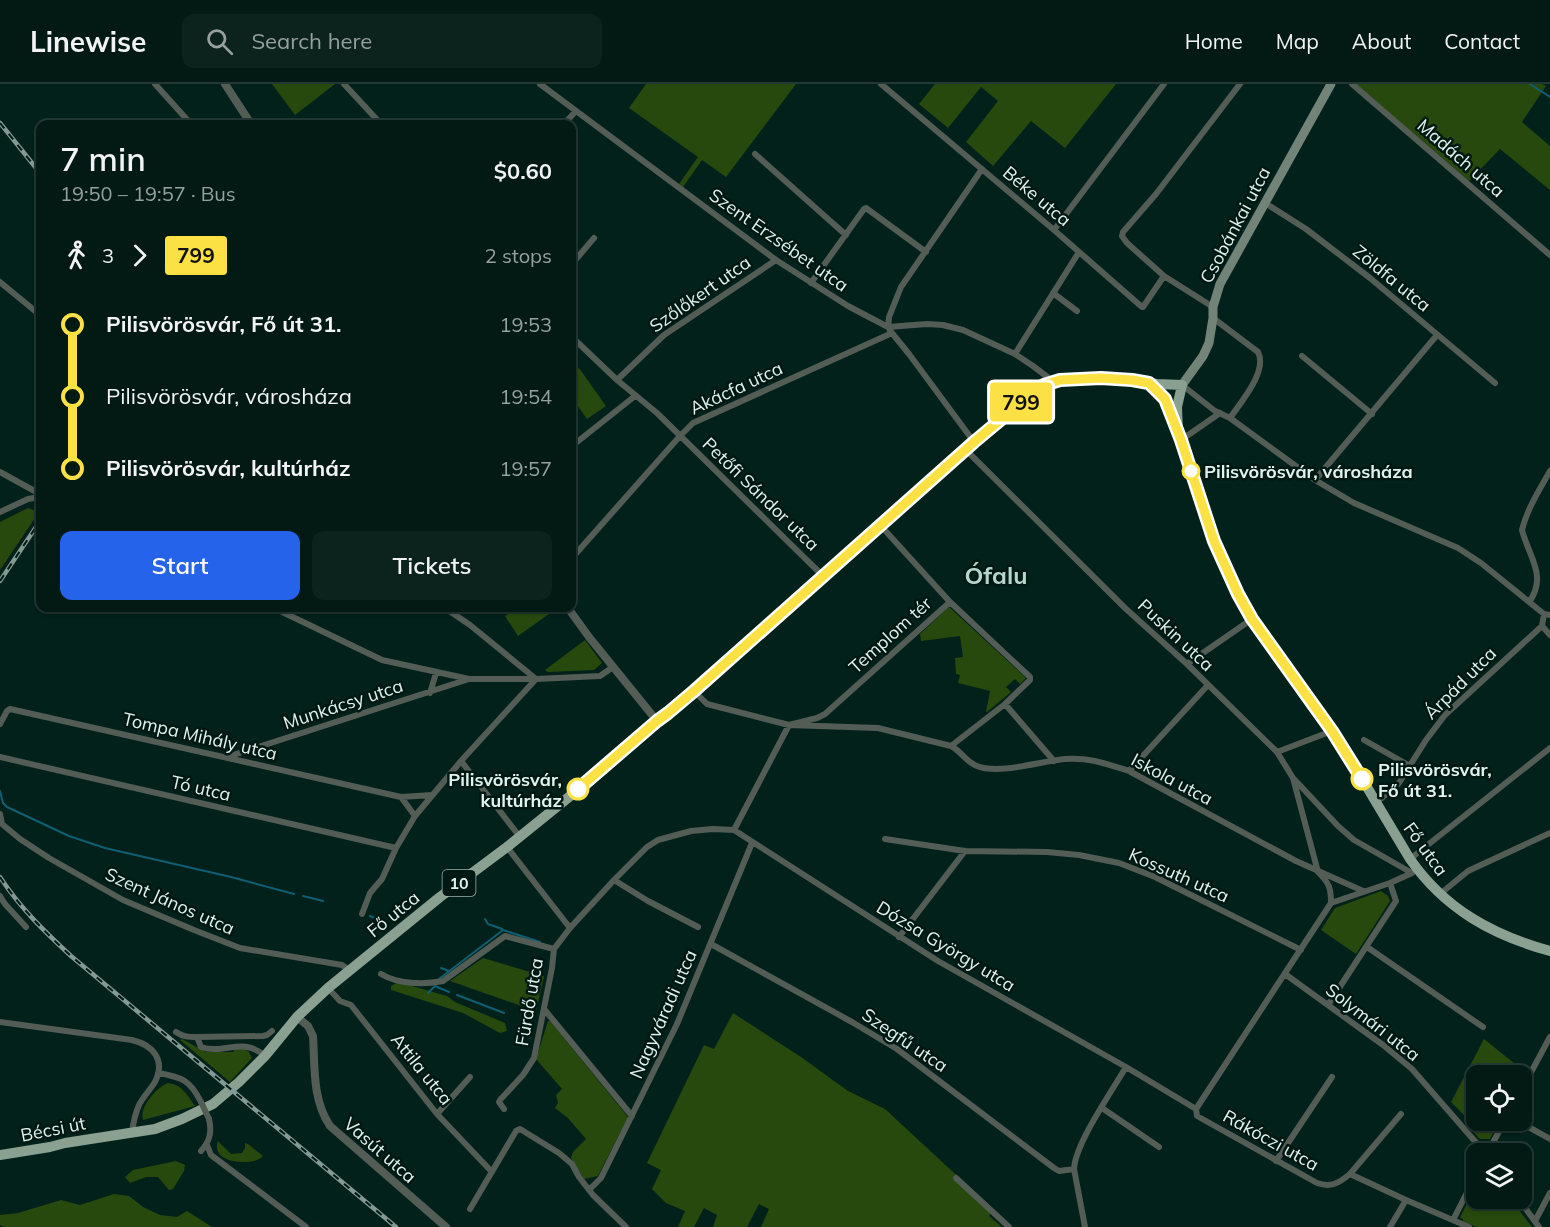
<!DOCTYPE html>
<meta charset="utf-8">
<style>
:root{--surface:#021914;--page:#0c221d;--text:#f1f3f6;--muted:#96a0a0;--line:#233834;--accent:#2563eb}
body{margin:0;font-family:Mulish,sans-serif;background:var(--page);color:var(--text);height:100vh;display:flex;flex-direction:column;font-size:22px;white-space:nowrap}
*{box-sizing:border-box;margin:0}
p{font-size:20px;color:var(--muted)}
.icon{flex:none;width:33px;height:33px;fill:none;stroke:currentColor;stroke-width:2;stroke-linecap:round;stroke-linejoin:round}
.map{position:relative;flex:1;overflow:hidden}
.drawer{position:absolute;left:36px;top:36px;width:540px;height:492px;display:flex;flex-direction:column;background:var(--surface);border-radius:12px;box-shadow:0 2px 4px #0004,0 0 0 2px var(--line)}
.drawer>*{flex:none}
.badge{padding:0 12px;border-radius:4px;font-size:21px;line-height:39px}
.tools{position:absolute;left:1466px;top:981px;display:grid;gap:12px}
.tools a{display:grid;place-items:center;width:66px;height:66px;border-radius:12px;background:var(--surface);box-shadow:0 2px 4px #0004,0 0 0 2px var(--line);font-size:30px}
.map>.badge{position:absolute;translate:-50% -50%;box-shadow:0 0 0 3px #fff}
.legs{display:flex;align-items:center;gap:9px;height:66px;padding:0 24px;font-size:20px}
.legs p{margin-inline-start:auto}
.overview{display:flex;align-items:center;justify-content:space-between;height:102px;padding:0 24px}
h1{font-size:33px;font-weight:600;line-height:45px}
.cta{display:flex;gap:12px;margin-top:auto;padding:12px 24px}
.cta a{flex:1;height:69px;border-radius:12px;background:var(--accent);color:#fff;font-size:24px;font-weight:600;line-height:69px;text-align:center}
.cta a+a{background:var(--page);color:var(--text)}
ul{padding:0 24px;list-style:none}
li{display:flex;align-items:center;gap:21px;height:72px;font-size:22px}
li i{display:grid;place-items:center;width:9px;height:100%;margin:0 8px;background:currentColor}
li i::after{content:'';width:15px;height:15px;margin:-8px;border:4px solid;border-radius:50%;background:var(--surface)}
li p{margin-inline-start:auto}
li:first-child i{background:linear-gradient(#0000 50%,currentColor 0)}
li:last-child i{background:linear-gradient(currentColor 50%,#0000 0)}
header{display:flex;align-items:center;gap:36px;box-sizing:border-box;height:84px;padding:0 30px;background:var(--surface);border-bottom:2px solid var(--line)}
header strong{font-size:28px}
nav{display:flex;gap:33px;margin-inline-start:auto;font-size:21px}
.search{width:420px;height:54px;background:var(--page);display:flex;align-items:center;gap:15px;box-sizing:border-box;padding:0 21px;border-radius:12px;color:var(--muted);font-size:22px}
.map>svg:first-child{display:block}
.green{fill:#28490d}
.lines{fill:none;stroke-linecap:round;stroke-linejoin:round}
.stream{stroke:#0f5f74;stroke-width:2}
.minor{stroke:#535d56;stroke-width:6}
.tertiary{stroke:#535d56;stroke-width:8}
.secondary{stroke:#728378;stroke-width:9}
.primary{stroke:#8aa091;stroke-width:10}
.rail-casing{stroke:#829994;stroke-width:4.5}
.rail{stroke:#001812;stroke-width:2;stroke-dasharray:7;stroke-linecap:butt}
.minor-bridge{stroke:#535d56;stroke-width:6}
.line-1-casing{stroke:#fff;stroke-width:14}
.line-1{stroke:#fbe143;stroke-width:9}
.stop-1-dot{fill:#fff;stroke:#fbe143;stroke-width:3}
.labels{text-anchor:middle;dominant-baseline:central;stroke-width:5;stroke-linejoin:round;paint-order:stroke}
.shield{fill:#001812;stroke:#9eb1ad;stroke-width:1.5}
.shield-label{font-size:16px;font-weight:bold;fill:#e2f3ef}
.street-label{font-size:18px;fill:#e2f3ef;stroke:#001812}
.stop-label{font-size:18px;font-weight:bold;fill:#e2f3ef;stroke:#001812;text-anchor:start}
.district-label{font-size:24px;font-weight:bold;fill:#b3d6cd;stroke:#001812}
</style>
<header>
<strong>Linewise</strong>
<div class="search"><svg class="icon" aria-label="search" viewBox="0 0 24 24"><circle cx="10" cy="10" r="6"/><path d="M15 15l6 6"/></svg>Search here</div>
<nav><a>Home</a><a>Map</a><a>About</a><a>Contact</a></nav>
</header>
<div class="map">
<svg width="1550" height="1143" viewBox="0 0 1550 1143">
<rect width="100%" height="100%" fill="#02211b"/>
<path class="green" d="M272,0H335L295,31Z
M646,0H796L726,93L702,76L683,103L679,100L698,73L629,24Z
M935,0H1116L1065,64L1031,37L993,82L966,58L998,17L981,3L948,44L919,20Z
M1356,0H1542L1546,2L1522,38L1550,62V106L1500,65L1469,97Z
M579,284L606,322L587,335L572,314V290Z
M28,424L39,428L0,486V438Z
M949,523L1026,594L1020,600L1015,595L1006,603L1011,608L987,628H986L990,607L958,599L960,591L956,590L955,574L963,573L960,552L921,557L920,550Z
M517,524H555L556,525L518,552L505,532Z
M585,556L602,579L594,586L548,588L545,586Z
M1381,807L1388,812L1390,817L1356,870L1321,846L1335,824Z
M483,874L544,892L536,927L450,897Z
M398,898L447,912L455,918L505,939L507,947L500,949L463,929L391,906V902Z
M733,929L801,973L848,1007L885,1025L993,1125L989,1132L1002,1143H761L769,1125L759,1120L747,1143H713L717,1131L704,1124L694,1143H678L685,1127L666,1119L652,1105L661,1086L647,1079L704,961L714,965Z
M548,937H550L628,1033L598,1092L584,1095L571,1074L573,1068L586,1055L568,1034L555,1024L558,1019L556,1011L562,1005L536,975Z
M182,955L206,968H234V965H245L249,968L252,974L230,998L180,956Z
M1484,955L1525,988L1521,995V992H1476V1036L1499,1037L1490,1055H1480L1469,1043L1467,1034L1451,1018Z
M168,999C183,1001 187,1011 195,1022L143,1036C139,1023 156,1004 168,999Z
M218,1057L231,1070L242,1069L245,1064V1059L248,1060L263,1072C261,1074 257,1076 254,1077C240,1080 211,1077 218,1057Z
M176,1077L185,1081L184,1087L173,1105L169,1106L158,1093H146L130,1099L125,1093L133,1086Z
M1476,1101V1114L1511,1115L1515,1119L1517,1120L1521,1129L1532,1143H1476L1463,1137V1135L1460,1134Z
M114,1110L129,1112L143,1123L160,1131L177,1133L187,1127L212,1143H4L0,1141V1131L18,1129L61,1116L80,1121Z"/>
<g class="lines">
<path class="stream" d="M1530,0L1550,13
M0,707L3,719L7,723L69,752L105,764L231,793L294,810
M303,812L323,817
M370,832L387,839
M485,835L488,840L502,845
M441,884L449,887
M439,895L503,846L540,858
M428,909L435,902L449,908
M457,911L504,929"/>
<path class="minor" d="M155,0L191,40
M344,0L381,40
M540,0L776,176L848,222L888,243L927,240L943,241L963,246L1015,270L1033,282L1054,298
M881,0L1054,146L1142,223H1143L1164,192
M1352,0L1550,171
M564,40L576,27
M755,70L846,151
M1265,119L1306,145L1370,194L1495,299
M1054,146L1164,0
M572,180L594,154
M0,198L40,231
M811,199L864,125L866,124L926,168
M1053,209L1077,227
M1213,223L1164,192L1127,159L1122,152L1123,148L1156,110L1240,0
M1213,234L1258,268C1268,287 1241,318 1230,334
M572,253L617,296L657,329L823,492
M1015,270L1079,168
M1302,272L1372,330
M617,296L664,251L776,176
M1182,301L1215,327L1230,334L1315,396L1354,419L1458,464L1481,479L1544,530L1550,531
M1181,356L1220,329
M974,358L909,270L892,249L888,243L889,233L901,203L982,85
M572,362L635,312
M965,365L1125,524L1187,580L1277,668L1293,694L1318,788C1329,799 1331,803 1331,819
M0,388L40,410
M1315,396L1437,251
M0,428L28,415L40,413
M881,442L950,518L1030,593V596L1005,620L951,662
M572,474L680,352L693,339L892,249
M1530,517C1547,491 1529,473 1522,446C1527,425 1540,405 1550,387
M274,524L382,576L469,595H536L600,592L613,583
M445,524L470,541L536,595
M1542,542L1550,551
M1187,580L1252,535
M694,607L707,620L789,641L878,644L951,662C961,667 966,678 977,682C999,691 1041,677 1065,675C1088,673 1107,680 1129,687L1296,777L1363,807
M430,609L436,589
M1005,620L1054,677
M0,640L7,627L10,625L401,713L432,711
M1364,656L1410,682
M1277,668L1332,647
M0,673L396,764
M227,673L469,595
M461,677L520,753
M1129,687L1208,601
M1294,695L1338,742L1354,756L1412,789
M401,713L415,732
M1376,719L1399,699L1426,656L1445,631L1542,542L1544,530
M0,730L2,740L20,755L49,774L123,816L194,846L240,864L342,881L349,886
M734,746L789,641L817,634L825,630L950,518
M885,755L965,767L1047,768L1079,771L1119,779L1155,793L1301,866
M507,763L570,844
M1410,775L1550,664
M614,796L648,817L698,843
M1440,810L1468,787L1550,749
M0,812L5,820L26,843
M1331,819L1390,799L1412,789
M362,830L370,809L382,795L396,764L415,732L461,677L536,595
M899,853L965,767
M711,860L852,938L897,965L1054,1084L1059,1087L1074,1085
M1367,863L1483,943
M381,890C398,900 423,901 443,897L505,852L554,865
M1285,890L1383,961L1412,985L1486,1070
M328,904L340,917L351,921L437,1030L492,1088
M1328,921L1396,817L1390,799
M544,925L632,1032
M0,938L132,956C153,961 166,976 155,998C150,1006 143,1013 139,1021C135,1030 133,1040 132,1049
M176,948C183,953 189,953 197,953L201,963C225,971 242,952 265,972
M197,953L263,952L267,951L272,947
M158,989C182,993 190,996 201,1018
M1521,1007L1550,953
M1102,1024L1159,1063
M504,1025L499,1018L500,1016L523,991L534,974L552,884L554,865L570,844L614,796L647,763L658,756L691,747L713,745L734,746L938,877L1126,983L1196,1025
M1196,1025L1197,1032L1317,1099C1331,1104 1339,1099 1350,1090L1406,1116L1469,1143
M1196,1025L1331,819
M437,1030L470,993
M1516,1036L1550,1055
M207,1061L211,1071L306,1143
M201,1067C210,1057 212,1048 209,1035
M1487,1070L1505,1036
M1276,1077L1332,993
M1350,1090L1401,1030
M956,1094L1009,1143
M589,1106L601,1094L677,940L752,759
M1518,1114L1539,1143
M470,1125L516,1047L520,1045L559,1069L572,1080L579,1093L593,1111L626,1143
M1453,1136L1476,1091
M1535,1137L1550,1109
M1085,1143L1074,1085C1075,1060 1112,1007 1126,983
M1390,1143L1406,1116"/>
<path class="tertiary" d="M225,0L251,40
M568,524L589,553L657,637
M297,933L308,942L313,952C315,983 312,1015 330,1042L446,1143"/>
<path class="secondary" d="M1182,301L1203,272L1209,259L1213,234V223L1220,200L1331,0"/>
<path class="primary" d="M1149,299L1165,315L1172,332L1214,457L1238,510L1252,535L1346,668L1410,775C1445,825 1492,851 1550,867
M0,1071L50,1063L65,1059L155,1045L182,1035L213,1020L239,998L265,972L297,933L328,904L440,813L507,763L590,696L657,637L668,629L881,442L974,358L1036,306L1054,298L1083,295H1126L1157,300L1182,301L1177,323L1178,349"/>
<g class="rail-casing">
<path id="rail" d="M0,39L40,89
M0,497L40,437
M0,793C20,824 45,848 71,872L396,1143"/>
</g>
<use href="#rail" class="rail"/>
<path class="minor-bridge" d="M201,1018L209,1035"/>
</g>
<g class="lines">
<g class="line-1-casing">
<path id="line-1" d="M578,705L657,637L668,629L694,607L974,358L1036,306L1044,301L1060,296L1101,294L1132,296L1149,299L1165,315L1181,356L1214,457L1238,510L1252,535L1332,647L1362,695"/>
</g>
<use href="#line-1" class="line-1"/>
</g>
<g class="stop-1-dot">
<circle cx="1191" cy="387" r="8"/>
<circle cx="1362" cy="695" r="10"/>
<circle cx="578" cy="705" r="10"/>
</g>
<g class="labels">
<rect class="shield" x="442.5" y="786" width="33" height="26" rx="4.5"/>
<g class="shield-label">
<text x="459" y="799">10</text>
</g>
<g class="street-label">
<text transform="translate(1461 74) rotate(41)">Madách utca</text>
<text transform="translate(1037 112) rotate(40)">Béke utca</text>
<text transform="translate(1235 141) rotate(-62)">Csobánkai utca</text>
<text transform="translate(779 156) rotate(35)">Szent Erzsébet utca</text>
<text transform="translate(1392 194) rotate(39)">Zöldfa utca</text>
<text transform="translate(700 210) rotate(-35)">Szőlőkert utca</text>
<text transform="translate(736 304) rotate(-25)">Akácfa utca</text>
<text transform="translate(761 410) rotate(44)">Petőfi Sándor utca</text>
<text transform="translate(890 551) rotate(-42)">Templom tér</text>
<text transform="translate(1176 551) rotate(43)">Puskin utca</text>
<text transform="translate(1460 599) rotate(-45)">Árpád utca</text>
<text transform="translate(343 620) rotate(-18)">Munkácsy utca</text>
<text transform="translate(200 652) rotate(13)">Tompa Mihály utca</text>
<text transform="translate(1172 695) rotate(28)">Iskola utca</text>
<text transform="translate(201 704) rotate(13)">Tó utca</text>
<text transform="translate(1426 765) rotate(54)">Fő utca</text>
<text transform="translate(1179 791) rotate(24)">Kossuth utca</text>
<text transform="translate(170 817) rotate(24)">Szent János utca</text>
<text transform="translate(393 830) rotate(-39)">Fő utca</text>
<text transform="translate(946 862) rotate(31)">Dózsa György utca</text>
<text transform="translate(529 918) rotate(-80)">Fürdő utca</text>
<text transform="translate(663 930) rotate(-66)">Nagyváradi utca</text>
<text transform="translate(1373 938) rotate(38)">Solymári utca</text>
<text transform="translate(905 956) rotate(34)">Szegfű utca</text>
<text transform="translate(422 985) rotate(51)">Attila utca</text>
<text transform="translate(53 1045) rotate(-11)">Bécsi út</text>
<text transform="translate(1271 1056) rotate(29)">Rákóczi utca</text>
<text transform="translate(380 1066) rotate(41)">Vasút utca</text>
</g>
<g class="stop-label">
<text x="1204" y="387">Pilisvörösvár, városháza</text>
<text x="1378" y="685">Pilisvörösvár,<tspan x="1378" dy="21">Fő út 31.</tspan></text>
<text x="562" y="695" text-anchor="end">Pilisvörösvár,<tspan x="562" dy="21">kultúrház</tspan></text>
</g>
<g class="district-label">
<text x="996" y="491">Ófalu</text>
</g>
</g>
</svg>
<div class="tools">
<a><svg class="icon" aria-label="locate" viewBox="0 0 24 24"><circle cx="12" cy="12" r="6"/><path d="M12 2v4M12 18v4M2 12h4M18 12h4"/></svg></a>
<a><svg class="icon" aria-label="layers" viewBox="0 0 24 24"><path d="M12 4l9 5-9 5-9-5zM3 14l9 5 9-5"/></svg></a>
</div>
<b class="badge" style="left:1021px;top:318px;background:#fbe143;color:#111">799</b>
<section class="drawer">
<div class="overview"><div><h1>7 min</h1><p>19:50 – 19:57 · Bus</p></div><b>$0.60</b></div>
<div class="legs"><svg class="icon" aria-label="walk" viewBox="0 0 24 24"><circle cx="13" cy="4" r="2"/><path d="M13 8l-2 6 4 7M11 14l-3 7M7 12l3-4h3l4 4"/></svg>3<svg class="icon" aria-label="forward" viewBox="0 0 24 24"><path d="M9 5l7 7-7 7"/></svg><b class="badge" style="background:#fbe143;color:#111">799</b><p>2 stops</p></div>
<ul>
<li><i style="color:#fbe143"></i><b>Pilisvörösvár, Fő út 31.</b><p>19:53</p></li>
<li><i style="color:#fbe143"></i><span>Pilisvörösvár, városháza</span><p>19:54</p></li>
<li><i style="color:#fbe143"></i><b>Pilisvörösvár, kultúrház</b><p>19:57</p></li>
</ul>
<div class="cta"><a>Start</a><a>Tickets</a></div>
</section>
</div>
